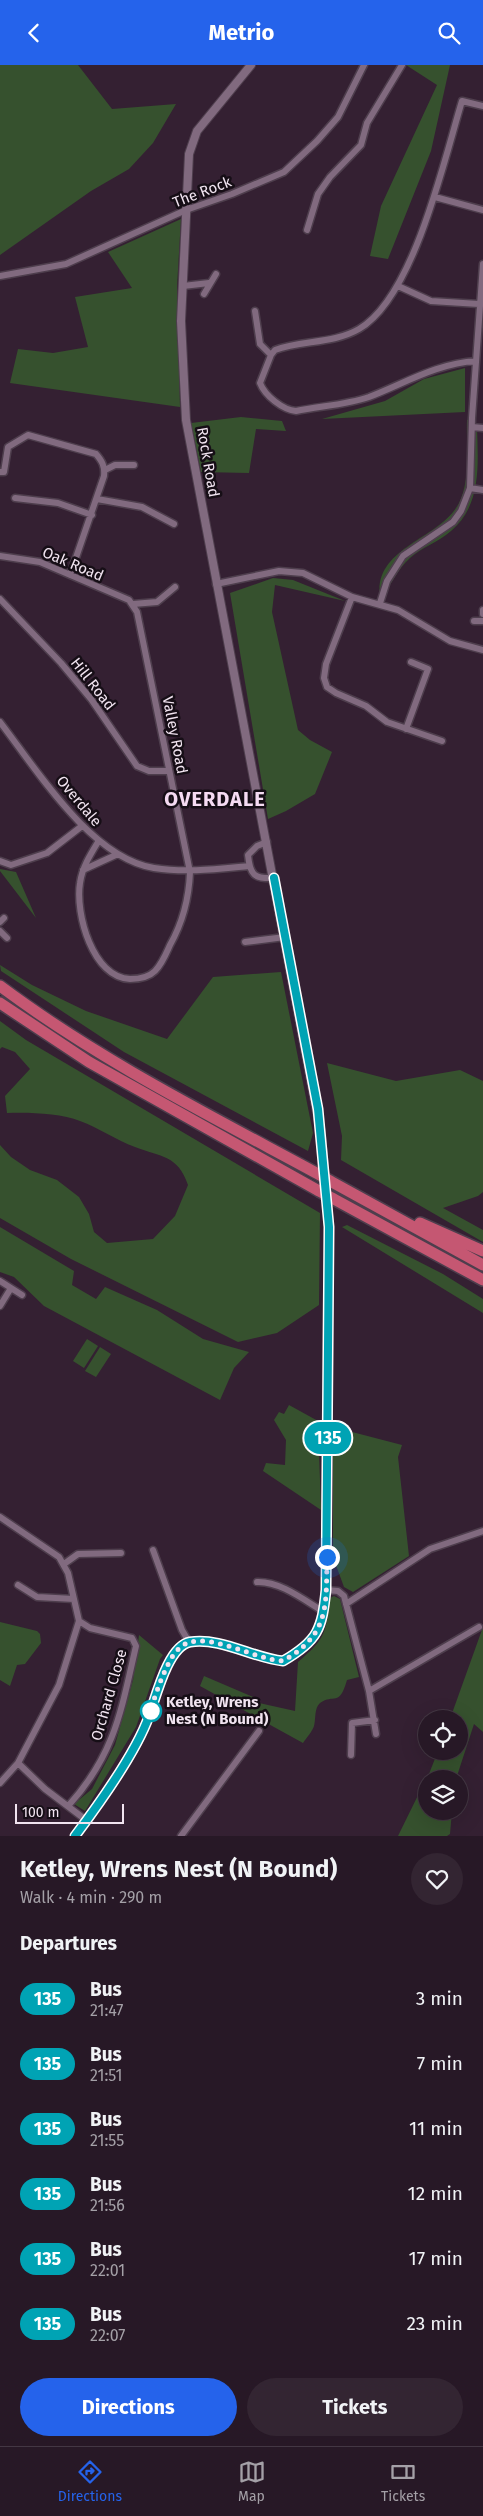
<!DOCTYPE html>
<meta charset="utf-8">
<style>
:root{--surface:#271826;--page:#332532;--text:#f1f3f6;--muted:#a4a0a7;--line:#433743;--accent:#2563eb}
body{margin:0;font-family:"Fira Sans",sans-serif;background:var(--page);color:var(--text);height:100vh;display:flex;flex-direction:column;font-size:19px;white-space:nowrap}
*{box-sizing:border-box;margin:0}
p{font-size:16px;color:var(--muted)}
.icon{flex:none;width:28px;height:28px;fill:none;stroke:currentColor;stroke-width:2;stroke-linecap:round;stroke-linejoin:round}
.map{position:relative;height:1771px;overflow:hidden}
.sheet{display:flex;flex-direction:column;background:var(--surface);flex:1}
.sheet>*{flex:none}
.badge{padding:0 10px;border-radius:16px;font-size:18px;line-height:32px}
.controls{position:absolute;left:418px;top:1645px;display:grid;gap:10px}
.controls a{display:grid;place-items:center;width:50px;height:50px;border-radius:50%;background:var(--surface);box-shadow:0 5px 20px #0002,0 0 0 1px var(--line);font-size:25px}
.scale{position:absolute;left:15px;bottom:12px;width:109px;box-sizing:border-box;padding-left:5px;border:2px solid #f1e4f0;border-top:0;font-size:14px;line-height:18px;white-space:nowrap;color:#f1e4f0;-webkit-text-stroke:4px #160e16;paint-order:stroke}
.you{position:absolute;width:25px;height:25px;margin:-12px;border:4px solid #fff;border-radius:50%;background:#1a73e8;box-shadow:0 0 0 8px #1a73e833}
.map>.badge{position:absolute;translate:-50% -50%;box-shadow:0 0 0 2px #fff}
h2{padding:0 20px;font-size:19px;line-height:45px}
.round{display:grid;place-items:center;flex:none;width:52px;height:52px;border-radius:26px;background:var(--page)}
.head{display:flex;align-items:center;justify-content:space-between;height:85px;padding:0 20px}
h1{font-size:24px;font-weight:700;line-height:38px}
.action{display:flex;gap:10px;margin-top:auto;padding:10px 20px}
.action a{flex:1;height:58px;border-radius:30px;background:var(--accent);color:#fff;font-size:20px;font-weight:700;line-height:58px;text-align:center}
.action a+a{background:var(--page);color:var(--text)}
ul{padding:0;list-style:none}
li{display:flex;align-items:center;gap:15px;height:65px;padding:0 20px}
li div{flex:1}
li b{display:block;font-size:19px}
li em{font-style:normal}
li .badge{min-width:55px;font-weight:700;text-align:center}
header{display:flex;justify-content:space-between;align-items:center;height:65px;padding:0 20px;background:var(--accent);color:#fff;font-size:22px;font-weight:700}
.dock{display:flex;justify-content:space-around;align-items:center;height:70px;border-top:1px solid var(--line);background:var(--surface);font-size:14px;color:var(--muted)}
.dock a{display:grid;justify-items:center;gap:2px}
.dock .active{color:var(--accent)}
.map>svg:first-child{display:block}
.green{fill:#36512e}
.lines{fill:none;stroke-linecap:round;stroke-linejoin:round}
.minor-casing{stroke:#4e3e4d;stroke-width:9}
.tertiary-casing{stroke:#4e3e4d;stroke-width:10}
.motorway-casing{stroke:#4e3e4d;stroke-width:14}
.minor{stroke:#816a7f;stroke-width:6}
.tertiary{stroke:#816a7f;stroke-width:8}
.motorway{stroke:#c55772;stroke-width:11}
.motorway-bridge-casing{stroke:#4e3e4d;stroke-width:14;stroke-linecap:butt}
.motorway-bridge{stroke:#c55772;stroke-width:11}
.line-casing{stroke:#fff;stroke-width:11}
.line{stroke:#00a3b4;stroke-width:8}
.walk{stroke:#f1e4f0;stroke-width:5;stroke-dasharray:0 9}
.stop-dot{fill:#fff;stroke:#00a3b4;stroke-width:2.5}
.labels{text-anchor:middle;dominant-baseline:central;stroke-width:5;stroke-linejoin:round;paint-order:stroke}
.street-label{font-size:15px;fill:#f1e4f0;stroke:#160e16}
.stop-label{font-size:15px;font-weight:bold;fill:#f1e4f0;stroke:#160e16;text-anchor:start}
.district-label{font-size:20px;font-weight:bold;letter-spacing:1px;fill:#f5dbf2;stroke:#160e16}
</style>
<header><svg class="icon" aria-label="back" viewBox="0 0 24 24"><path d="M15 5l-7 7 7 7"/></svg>Metrio<svg class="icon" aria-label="search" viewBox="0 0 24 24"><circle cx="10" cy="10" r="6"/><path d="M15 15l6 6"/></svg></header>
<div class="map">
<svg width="483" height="1771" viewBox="0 0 483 1771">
<rect width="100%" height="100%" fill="#342032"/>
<path class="green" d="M0,0H78L112,44L176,39L153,78L129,104L91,126L0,190Z
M406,0H450L431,86L388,194L370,191L381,141L437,20Z
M181,154L177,222L180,342L10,318L18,284L53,288L88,282L75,232L132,223L108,187Z
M465,303V347L322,354L385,336L424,314Z
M241,352L282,356L286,366L256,364L249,408L201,407L191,358Z
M472,353V362H477C478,399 482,440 451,466C439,477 422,482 410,493C397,504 392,521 380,532C373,482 441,474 459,438C471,414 466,381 467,355Z
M273,513L293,515L345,536L275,520L272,547L298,665L310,675L332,687L315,729L286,746L268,754L230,528Z
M0,804L16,807L36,853L0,806Z
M0,900L32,920L86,946L167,974L213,912L281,907L313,1068L308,1086L124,987L1,906Z
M0,956L26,975L320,1148L319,1240L277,1268L238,1277L71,1194L0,1153V1080L11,1092L30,1105L57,1115L79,1132L89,1149L94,1167L107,1178L153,1174L175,1151L188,1120C178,1090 161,1092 135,1082C116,1075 99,1063 80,1056C60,1048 27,1047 7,1048L5,1031L30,1004L15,987L2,982L0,984Z
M327,998L396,1016L460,1005L483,1016V1127L478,1131L443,1143L483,1165V1177L341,1095L342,1071Z
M347,1160L443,1209L483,1234V1248L342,1162Z
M0,1162L74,1206L72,1220L96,1234L105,1222L157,1245L203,1274L249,1287L234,1303L220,1335L44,1241L14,1212L0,1207Z
M87,1274L98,1281L84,1303L73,1296Z
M100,1282L111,1289L96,1312L85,1306Z
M289,1340L318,1356L321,1445L263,1406L266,1398L285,1400L286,1375L274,1355L279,1347L284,1349Z
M333,1362L402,1380L398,1392L409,1491L353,1527L344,1522L333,1492Z
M334,1531L340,1534L359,1612L347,1615C339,1643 334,1628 320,1638C314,1643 316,1654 314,1661C312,1667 307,1672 303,1678L200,1621L204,1611L260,1635L259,1638L295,1646L298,1597C325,1574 326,1569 330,1533Z
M0,1557L37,1566L40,1569L41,1578L25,1599L17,1600L10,1621L0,1615Z
M483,1562V1667L474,1659L456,1714H427L438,1686H459V1654H450Z
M139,1570L163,1590L160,1594L136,1662L85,1746L74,1739L92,1724L115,1680L133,1615Z
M426,1714V1746H452L450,1769L447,1771H398Z"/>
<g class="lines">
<g class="minor-casing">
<path id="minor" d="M435,132L483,145
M307,165L318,129L330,112L361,80L367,58L402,0
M0,211L66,199L186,145L232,129L284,107L317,76L338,52L364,0
M183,221L209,218
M398,221L431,236L479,239
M204,229L216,209
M255,246L260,279L271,290
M476,296C438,298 403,319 369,332C346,340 320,341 296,346C283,345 265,331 260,318L271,290L275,285C302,275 333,279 359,264C414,232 444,95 462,36L483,41
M472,362L483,363
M105,405L115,400H134
M0,407H4L8,382L28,370L96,389C102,396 105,401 104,411L70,510
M470,423L483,425
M15,433L58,438L92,450
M97,434L142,442L174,459
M0,491L40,497L129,535L137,547L190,807C189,833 183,857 170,880C166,889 162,899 155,906C148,913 139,914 130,914C93,913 75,849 80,818C82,803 90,790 98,777
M216,519L279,506L303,508L352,532L398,545L450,576L483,585
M352,532L326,599L324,613L327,622L336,628L366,641L387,657L442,676
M0,534L61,598L91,634L137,701L149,706H169
M380,538L387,516L403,491L453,457L461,446L470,423L472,353L483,199
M133,539L157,537L175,522
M483,545V549
M474,556H483
M0,657C37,705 91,793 154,803C186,808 217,804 249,801
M406,664L428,604L411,597
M267,777L257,781L248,790C250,810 254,814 274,813
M0,796L11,800L47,788L82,761
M83,805L118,789
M0,857L4,853
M0,866L7,873
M245,877L285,872
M0,1216L22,1230
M0,1241L11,1223
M0,1452L59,1492L68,1508L79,1556L59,1620L18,1698L45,1724L86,1755
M153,1485L182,1565L189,1577
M64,1499L78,1489L121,1488
M257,1517C280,1516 304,1535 324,1547
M18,1520L37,1532L74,1534
M326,1525L338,1526L344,1531L369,1626L376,1669
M346,1539L430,1484L483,1466
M369,1626L479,1562
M351,1690L352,1658L375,1655
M0,1718L18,1698
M69,1740C115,1689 121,1646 136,1581L132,1573L90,1563L79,1556
M181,1771L259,1666"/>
</g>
<g class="tertiary-casing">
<path id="tertiary" d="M75,1771C99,1739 136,1688 149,1651C156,1632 168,1581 190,1577C221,1572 253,1594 283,1596C318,1576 322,1564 326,1525L329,1162L321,1068L186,355L181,256L189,89L197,66L251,0"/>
</g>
<g class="motorway-casing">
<path id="motorway" d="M0,921C99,995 211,1051 320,1110
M0,938L89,997L319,1126
M330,1116L483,1200
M332,1133L483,1215
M420,1158L483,1186"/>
</g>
<use href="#minor" class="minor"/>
<use href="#tertiary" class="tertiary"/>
<use href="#motorway" class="motorway"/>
<g class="motorway-bridge-casing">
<path id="motorway-bridge" d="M320,1110L330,1116
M319,1126L332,1133"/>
</g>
<use href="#motorway-bridge" class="motorway-bridge"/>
</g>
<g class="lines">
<g class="line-casing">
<path id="line" d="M75,1771C99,1739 136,1688 149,1651C156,1632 168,1581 190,1577C221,1572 253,1593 283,1596C318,1576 322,1564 326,1525L329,1162L318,1044L274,813"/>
</g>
<use href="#line" class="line"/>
<path class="walk" d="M151,1646L148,1652C154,1636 159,1617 167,1602C171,1592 179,1580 190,1577C217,1571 255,1594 283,1596C330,1569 326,1541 327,1492"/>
</g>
<circle class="stop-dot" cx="151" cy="1646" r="10"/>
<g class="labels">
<g class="street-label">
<text transform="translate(202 127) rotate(-21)">The Rock</text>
<text transform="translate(208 397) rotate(80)">Rock Road</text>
<text transform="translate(73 499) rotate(23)">Oak Road</text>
<text transform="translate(93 619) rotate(52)">Hill Road</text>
<text transform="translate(175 670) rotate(79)">Valley Road</text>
<text transform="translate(79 736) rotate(50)">Overdale</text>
<text transform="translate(109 1630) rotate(-74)">Orchard Close</text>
</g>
<g class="stop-label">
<text x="166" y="1637">Ketley, Wrens<tspan x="166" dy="17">Nest (N Bound)</tspan></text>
</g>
<g class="district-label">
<text x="215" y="734">OVERDALE</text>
</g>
</g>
</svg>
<div class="controls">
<a><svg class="icon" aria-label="locate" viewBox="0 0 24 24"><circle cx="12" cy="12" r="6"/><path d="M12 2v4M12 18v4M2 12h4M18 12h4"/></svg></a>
<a><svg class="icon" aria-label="layers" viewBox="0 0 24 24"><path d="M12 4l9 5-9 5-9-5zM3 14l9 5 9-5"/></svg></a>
</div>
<div class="scale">100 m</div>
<div class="you" style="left:327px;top:1492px"></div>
<b class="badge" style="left:328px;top:1373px;background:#00a3b4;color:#fff">135</b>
</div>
<section class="sheet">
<div class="head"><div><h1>Ketley, Wrens Nest (N Bound)</h1><p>Walk · 4 min · 290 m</p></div><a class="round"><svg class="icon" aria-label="heart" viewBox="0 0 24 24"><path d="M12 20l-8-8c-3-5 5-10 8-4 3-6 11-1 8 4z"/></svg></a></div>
<h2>Departures</h2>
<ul>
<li><span class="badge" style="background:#00a3b4;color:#fff">135</span><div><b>Bus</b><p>21:47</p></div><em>3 min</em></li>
<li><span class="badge" style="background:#00a3b4;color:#fff">135</span><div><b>Bus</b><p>21:51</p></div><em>7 min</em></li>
<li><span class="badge" style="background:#00a3b4;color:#fff">135</span><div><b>Bus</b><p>21:55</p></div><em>11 min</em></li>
<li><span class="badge" style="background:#00a3b4;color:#fff">135</span><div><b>Bus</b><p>21:56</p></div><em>12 min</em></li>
<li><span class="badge" style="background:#00a3b4;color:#fff">135</span><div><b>Bus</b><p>22:01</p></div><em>17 min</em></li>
<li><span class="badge" style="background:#00a3b4;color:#fff">135</span><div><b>Bus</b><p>22:07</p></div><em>23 min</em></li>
</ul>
<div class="action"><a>Directions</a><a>Tickets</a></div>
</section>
<nav class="dock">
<a class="active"><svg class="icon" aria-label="directions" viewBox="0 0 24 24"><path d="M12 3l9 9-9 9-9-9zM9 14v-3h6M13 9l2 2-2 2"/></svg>Directions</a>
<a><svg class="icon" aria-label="map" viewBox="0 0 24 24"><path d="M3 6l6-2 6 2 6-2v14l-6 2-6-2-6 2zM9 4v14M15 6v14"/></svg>Map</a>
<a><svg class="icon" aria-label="tickets" viewBox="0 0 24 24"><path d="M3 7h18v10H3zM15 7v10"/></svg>Tickets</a>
</nav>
